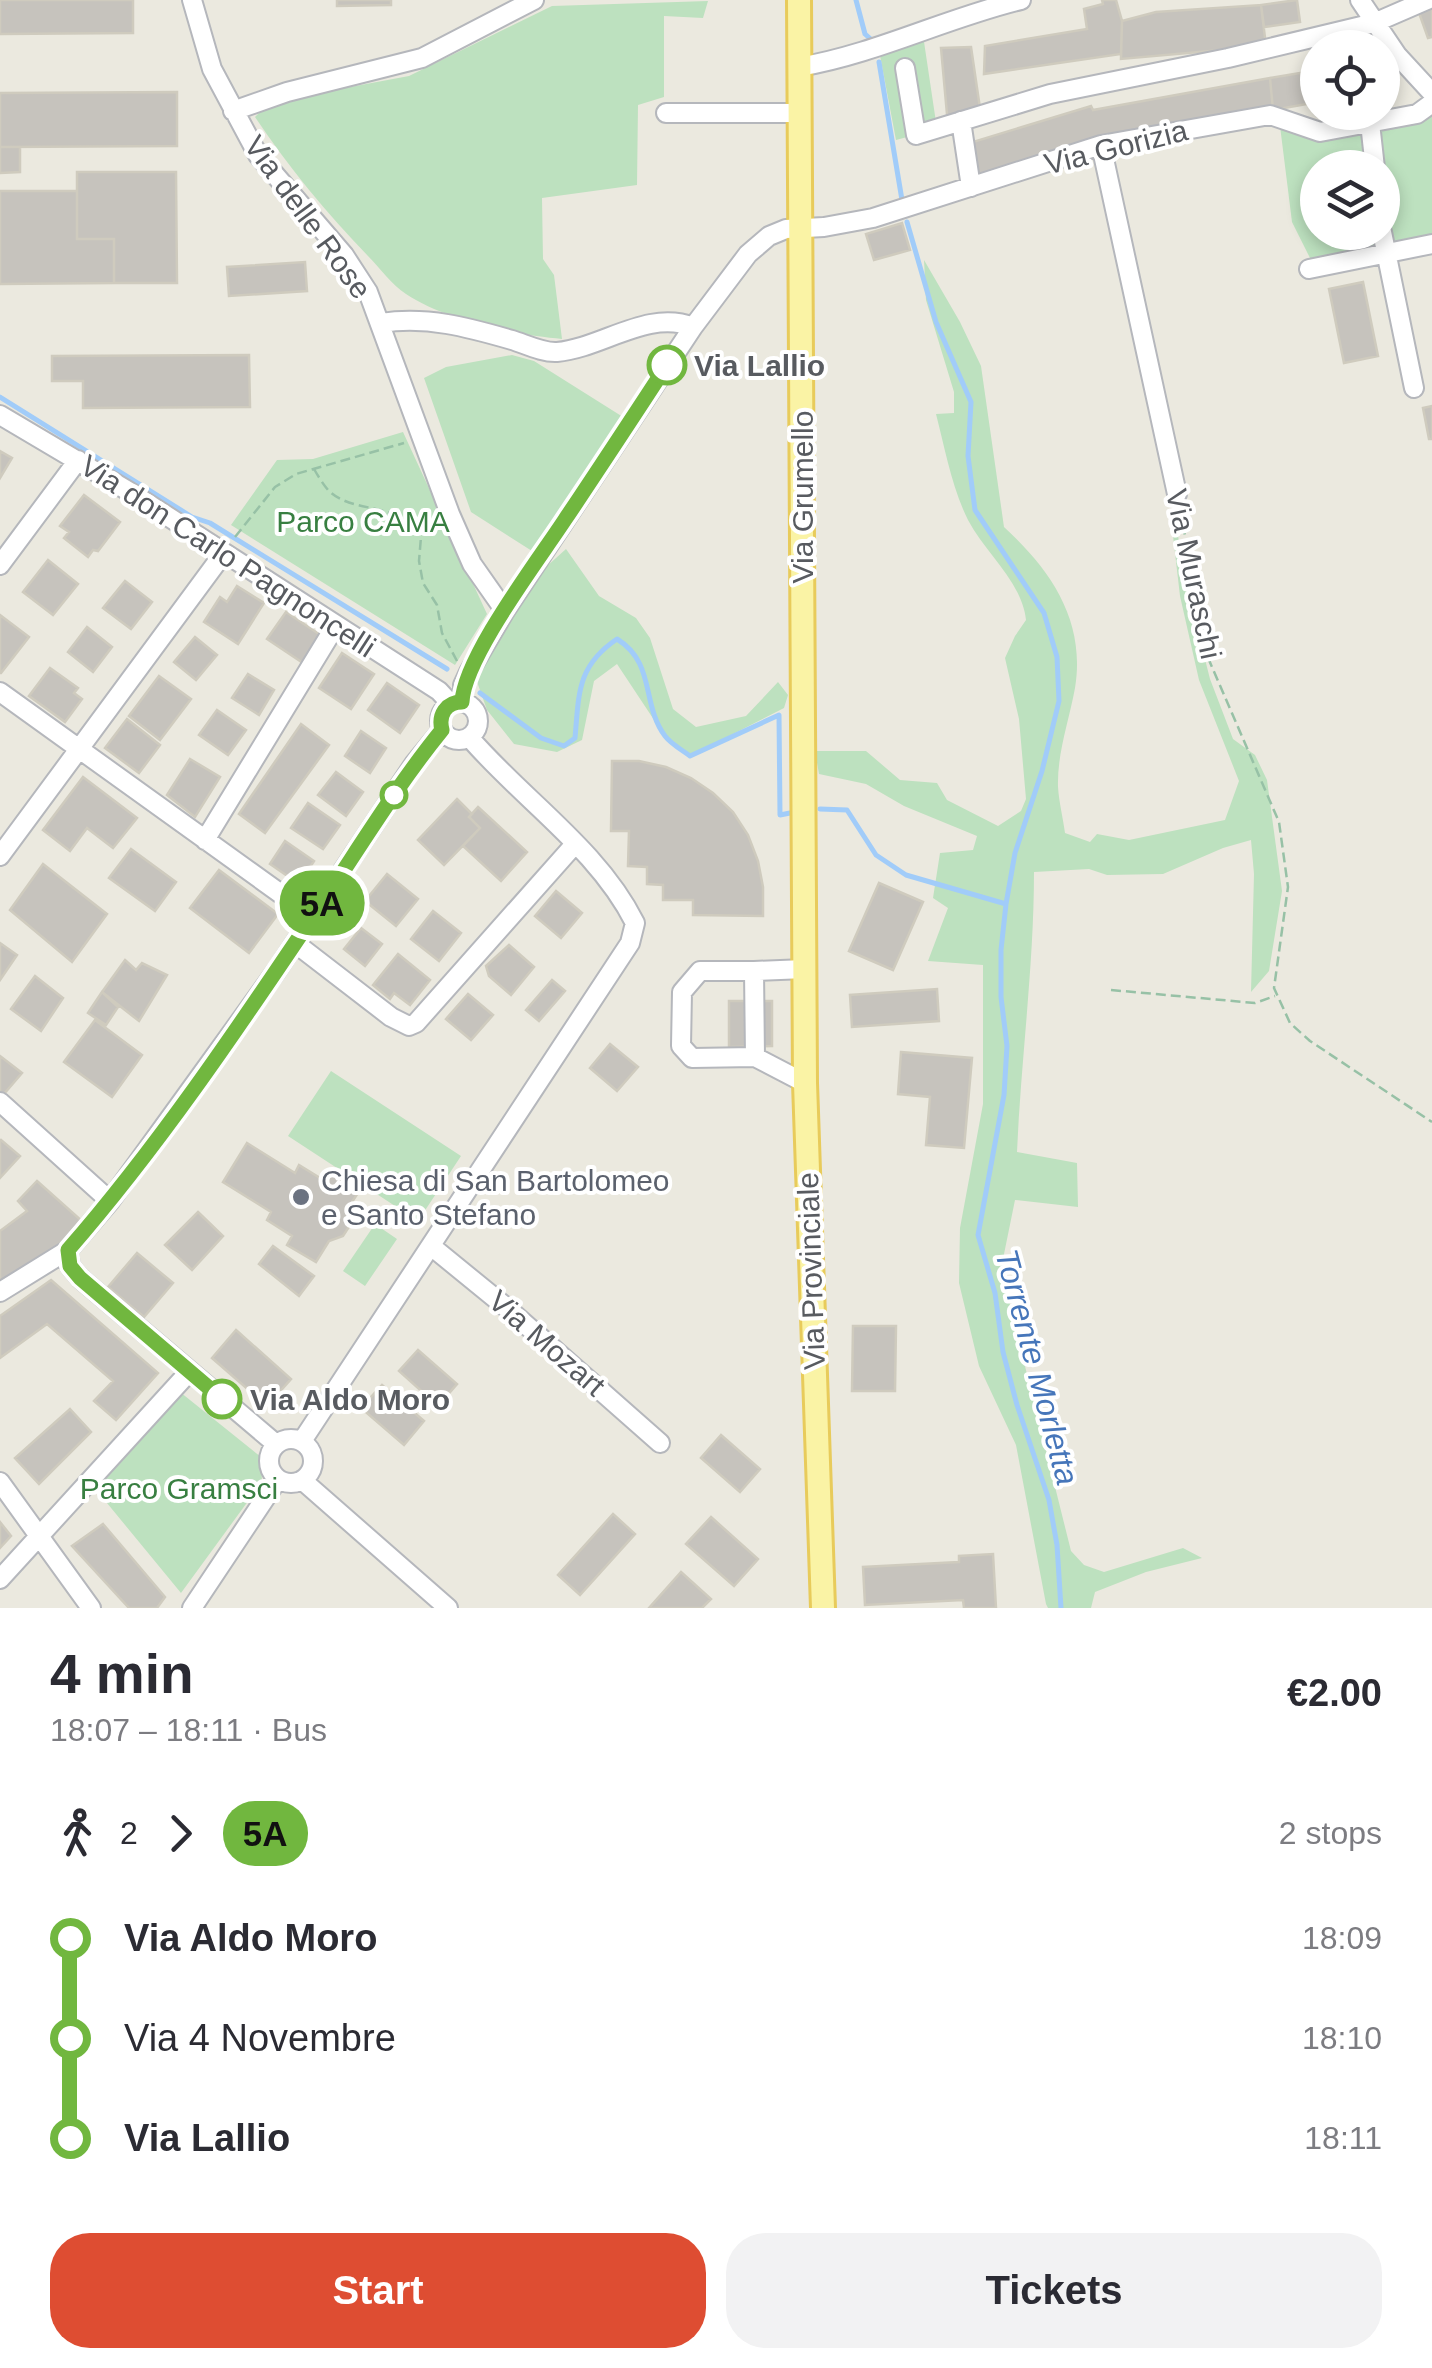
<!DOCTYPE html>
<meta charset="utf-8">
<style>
:root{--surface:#fff;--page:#f2f2f3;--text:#2b2b33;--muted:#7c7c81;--accent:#de4d32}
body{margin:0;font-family:Helvetica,sans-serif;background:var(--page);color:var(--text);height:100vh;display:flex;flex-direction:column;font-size:38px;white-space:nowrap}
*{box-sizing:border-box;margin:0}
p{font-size:32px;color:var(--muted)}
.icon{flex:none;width:55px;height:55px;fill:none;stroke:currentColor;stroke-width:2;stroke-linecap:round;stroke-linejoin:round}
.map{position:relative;height:1608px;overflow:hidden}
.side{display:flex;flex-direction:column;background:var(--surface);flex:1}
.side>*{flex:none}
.badge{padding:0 20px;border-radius:32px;font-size:35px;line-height:65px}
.tools{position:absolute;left:1300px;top:30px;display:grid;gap:20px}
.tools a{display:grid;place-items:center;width:100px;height:100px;border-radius:50%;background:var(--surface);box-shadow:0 5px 15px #0003;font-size:50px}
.map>.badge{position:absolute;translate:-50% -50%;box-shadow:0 0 0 5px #fff}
.legs{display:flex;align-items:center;gap:15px;height:110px;padding:0 50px;font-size:32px}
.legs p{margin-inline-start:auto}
.overview{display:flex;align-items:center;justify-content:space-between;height:170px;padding:0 50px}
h1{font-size:55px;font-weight:800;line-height:75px}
.button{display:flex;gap:20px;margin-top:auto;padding:20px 50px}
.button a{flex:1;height:115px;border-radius:40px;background:var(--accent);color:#fff;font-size:40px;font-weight:800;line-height:115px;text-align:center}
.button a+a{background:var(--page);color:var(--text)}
ul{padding:0 50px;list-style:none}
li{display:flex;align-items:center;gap:35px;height:100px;font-size:38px}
li i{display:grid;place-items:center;width:15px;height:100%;margin:0 12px;background:currentColor}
li i::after{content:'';width:25px;height:25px;margin:-12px;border:8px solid;border-radius:50%;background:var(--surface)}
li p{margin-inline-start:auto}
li:first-child i{background:linear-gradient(#0000 50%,currentColor 0)}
li:last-child i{background:linear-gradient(currentColor 50%,#0000 0)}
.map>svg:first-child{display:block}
.green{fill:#bde1bf;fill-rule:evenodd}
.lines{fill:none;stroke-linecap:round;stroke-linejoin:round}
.stream{stroke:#a1ccf9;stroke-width:5}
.building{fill:#c6c3bd;stroke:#cfcbbe;stroke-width:2.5}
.minor-casing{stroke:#b5b7bc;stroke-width:22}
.major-casing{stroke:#e8cb5b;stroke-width:28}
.path{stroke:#97c1a6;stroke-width:2.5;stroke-dasharray:10 5;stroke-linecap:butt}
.minor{stroke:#fff;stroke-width:18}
.major{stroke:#faf3a5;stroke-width:22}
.line-1-casing{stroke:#fff;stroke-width:22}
.line-1{stroke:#71b73f;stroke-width:15}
.stop-1-dot{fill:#fff;stroke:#71b73f;stroke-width:5}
.worship-dot{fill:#6b7280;stroke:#fff;stroke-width:4}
.labels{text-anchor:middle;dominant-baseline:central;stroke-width:8;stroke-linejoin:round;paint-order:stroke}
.street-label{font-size:30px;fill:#585b60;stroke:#fff}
.stop-label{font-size:30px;font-weight:bold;fill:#585b60;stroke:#fff;text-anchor:start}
.park-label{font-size:30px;fill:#387f41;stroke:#fff}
.worship-label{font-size:30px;fill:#5b616d;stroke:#fff;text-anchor:start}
.water-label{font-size:32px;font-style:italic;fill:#4676ba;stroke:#fff}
</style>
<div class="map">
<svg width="1432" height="1608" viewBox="0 0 1432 1608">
<rect width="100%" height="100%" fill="#ebe9df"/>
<path class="green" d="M708,1L703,18L664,16V97L638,105L637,185L542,198L543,259L554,275L562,339C515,335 445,320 406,294C392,285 380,268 368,256C326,212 289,168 255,117L263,109L302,96L409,76L552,6Z
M923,35L937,129L896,140L879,50Z
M1432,103V243L1316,270L1292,222L1279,118L1311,131ZM1318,168H1382V232H1318Z
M924,260L960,322L981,366L1004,527C1051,570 1086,621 1075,688C1069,721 1057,753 1058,787C1059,802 1063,818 1065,833L1090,842L1097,834L1129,840L1225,820L1239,781L1199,680L1180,596L1172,527L1176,524L1187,588L1210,679L1233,739L1255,755L1267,780L1282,891L1269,971L1251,992L1254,874L1251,840L1223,848L1163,874L1107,875L1089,869L1034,872C1034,966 1021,1058 1017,1152L1077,1163L1078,1207L1015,1200L1004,1254L1010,1306L1071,1551L1084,1565L1104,1572L1183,1548L1202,1558L1146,1572L1095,1592L1091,1608H1048L1046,1604L1016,1445L979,1366L959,1283L960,1228L983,1104V965L928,961L948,908L933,898L940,853L973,850L977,836L904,806L866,784L819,774L815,751H866L900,780L937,783L947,800L998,826L1021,811L1026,799L1019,719L1005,658L1015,636L1026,620C1022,582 986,554 968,520C952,488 945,449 936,414L954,413V392L926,300Z
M512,355L534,361L623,417L532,551L471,512L424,378L446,367Z
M403,432L487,614L455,665L231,525L277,460L313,459Z
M566,549L599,596L636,618L650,638L673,709L696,727L746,716L778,682L788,695L784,708L690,756L666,738L617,664L594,681L582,740L557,752L514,744L487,710L475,676L546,567Z
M331,1071L461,1156L418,1221L288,1136Z
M375,1224L397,1239L365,1286L343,1271Z
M180,1392L261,1457L262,1482L181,1593L93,1486Z"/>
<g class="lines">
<path class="stream" d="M856,0L865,34L874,42
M879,62L902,200
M907,222L936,322L971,402L968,456L975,510L1044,613L1057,657L1059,701L1042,771L1015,853L1006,904L1001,950V997L1007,1046L1004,1095L978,1235L995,1293L1003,1352L1017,1405L1049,1500L1057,1545L1061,1608
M0,397L192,517L210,523L447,669
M480,693L541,738L564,746L575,738C579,693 577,666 617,639C656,663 641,704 665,736C671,744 682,750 690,756L779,715L780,815L790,813
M820,809L847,810L876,855L906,875L1006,904"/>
</g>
<path class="building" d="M0,0H133V33L0,34Z
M337,0H391V5L337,6Z
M1102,0H1116L1122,21L1121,54L984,74L985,46L1087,29L1084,9L1103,4Z
M1297,0L1300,22L1264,27L1261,5Z
M1261,5L1266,46L1121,59L1122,21L1156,12Z
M1432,5V37L1428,38L1418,10Z
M971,47L981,115L948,125L941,48Z
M1318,70V102L1273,110L1270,78Z
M1270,78L1273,110L971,183L963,145L1091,106L1093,110Z
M177,92V146L0,147V93Z
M0,147H20V172L0,173Z
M77,172H176L177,283H114V239H77Z
M0,191H77V239H114V283L0,284Z
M902,223L910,250L874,260L866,234Z
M305,262L307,291L229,296L227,267Z
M1363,282L1378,356L1344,363L1329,289Z
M249,355L250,407L83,408V381H52V356Z
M1432,406V439H1429L1423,408Z
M0,451L12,458L0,478Z
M84,495L120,522L98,551L93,550L88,557L64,538L69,532L60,526Z
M48,560L78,584L53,615L23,592Z
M125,581L152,602L131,629L103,608Z
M237,586L264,603L238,644L204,622L220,597L227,602Z
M286,612L322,636L303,663L267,639Z
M0,615L29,637L1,673H0Z
M87,627L112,647L93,672L68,652Z
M195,637L217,655L196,680L174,662Z
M342,653L374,674L351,709L319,688Z
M50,668L78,688L74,693L82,699L65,722L29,696Z
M248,674L274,690L259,715L232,698Z
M159,676L191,699L160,740L129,716Z
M387,683L419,705L400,733L368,710Z
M217,710L246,730L228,755L199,735Z
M127,719L160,745L139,773L105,748Z
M301,724L329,745L265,833L239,814Z
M361,731L386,748L370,773L345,756Z
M190,759L220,777L195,817L167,795Z
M612,761H639L666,767L691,778L713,793L733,812L748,835L758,861L763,887V916L693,915V900H663V885L647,884V867L628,866L629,831H611Z
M336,772L363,792L346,816L318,795Z
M83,777L137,818L113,848L87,828L70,851L43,830Z
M457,799L472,814L469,817L480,828L444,865L418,840Z
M308,803L340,825L323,849L291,828Z
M478,807L527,852L501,881L463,846L480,828L469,817Z
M285,841L314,861L299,884L270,864Z
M131,849L176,882L155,911L109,878Z
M43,864L107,914L72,962L10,910Z
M219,870L278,914L249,953L190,908Z
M387,874L418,899L396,926L365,901Z
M879,883L923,902L893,970L849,951Z
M556,891L582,913L561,938L535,916Z
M433,911L461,933L439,961L411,939Z
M361,928L382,944L365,966L344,949Z
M0,943L17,955L0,980Z
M509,945L534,967L511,995L489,976L486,966Z
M398,954L430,980L410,1005L394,993L390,999L373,985Z
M125,960L136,970L142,963L167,975L139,1021L102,992Z
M35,976L63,998L41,1031L11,1009Z
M552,980L565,991L539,1021L526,1010Z
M937,989L939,1021L852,1027L850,995Z
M102,992L118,1007L106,1025L88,1013Z
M468,994L493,1015L471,1040L446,1019Z
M729,1001H772V1046L729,1047Z
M95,1020L142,1055L112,1097L64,1062Z
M610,1044L638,1067L617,1091L590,1068Z
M901,1052L972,1058L964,1148L926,1145L930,1097L898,1094Z
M0,1056L22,1073L3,1095L0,1093Z
M1,1140L20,1156L0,1178V1141Z
M247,1143L295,1173L299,1165L325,1181L331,1172L360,1190L350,1205L354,1219L343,1236L329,1241L316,1262L287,1245L292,1236L267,1220L271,1212L223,1182Z
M37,1181L83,1222L62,1242L0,1288V1231L27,1211L18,1201Z
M198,1212L223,1236L192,1270L165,1245Z
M273,1246L314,1276L299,1296L259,1264Z
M137,1253L173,1283L144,1317L108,1287Z
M51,1280L158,1373L116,1420L94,1401L113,1381L47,1324L0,1358V1316Z
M853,1326H896L895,1391H852Z
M236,1330L291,1379L267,1406L212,1358Z
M418,1350L457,1384L438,1406L399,1371Z
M382,1385L424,1421L404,1445L361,1408Z
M70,1409L91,1432L39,1484L15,1458Z
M721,1435L760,1469L740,1492L701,1458Z
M613,1514L635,1534L580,1595L558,1575Z
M711,1517L758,1559L734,1586L686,1544Z
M0,1522L11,1536L0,1548Z
M103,1524L165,1597L157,1608H129L72,1546Z
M993,1554L996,1608H964L963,1600L865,1605L863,1567L959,1562V1556Z
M681,1572L711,1599L702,1608H649Z"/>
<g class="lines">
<g class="minor-casing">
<path id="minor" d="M192,0L212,69L258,155L344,255L368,292L450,514L472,564L505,611
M1360,0L1397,55L1432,93
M799,67C876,54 946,18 1021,0
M905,68L916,135L1050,94L1228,58L1374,23L1427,0
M233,111L287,92L422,58L534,0
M666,113H799
M961,121L971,187
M1370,123L1375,168
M1101,145L1177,494
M1382,232L1414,388
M1309,269L1432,244
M381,323C427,316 467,327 512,340C525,344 543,353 557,352C602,348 648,309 693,327
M0,415L130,492L439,691L451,704
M0,565L78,460
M0,692L313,917
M463,702V685L469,672L505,611L693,327L748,254L769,236L786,229L824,227L873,218L1101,145L1270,115L1320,132L1417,114L1432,103
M440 721a19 19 0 1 1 38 0a19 19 0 1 1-38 0Z
M205,840L336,625
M0,856L223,554
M295,943L391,1017L409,1026L416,1023L575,844
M754,971H700L682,992L681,1046L692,1058L755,1057
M805,1083L755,1057L754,971L805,969
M0,1102L110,1201
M431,1246L507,1308L660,1443
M68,1250L70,1266L80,1278L276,1444
M0,1292L68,1250L110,1201L277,970L414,764L442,730
M269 1461a22 22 0 1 1 44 0a22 22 0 1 1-44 0Z
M302,1441L630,943L635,923C598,849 522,799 469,737
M302,1480L448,1608
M0,1482L91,1608
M0,1579L189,1372
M192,1608L278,1479"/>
</g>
<g class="major-casing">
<path id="major" d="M799,0L805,1083L823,1608"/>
</g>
<path class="path" d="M314,469C318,476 323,484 328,490C355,516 393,498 421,537L419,561L423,583L437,605L442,633L457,661
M1180,510L1209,660L1279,822L1288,887L1274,988L1290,1023L1310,1041L1432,1122
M235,537L275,487L296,474L404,443
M1111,990L1255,1003L1275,996"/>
<use href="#minor" class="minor"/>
<use href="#major" class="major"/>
</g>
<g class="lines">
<g class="line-1-casing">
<path id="line-1" d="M222,1399L80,1278L70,1266L68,1250C157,1148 236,1031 312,918C355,855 394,789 442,730C438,715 446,702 462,702C464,658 537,562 564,521C599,469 633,417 667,365"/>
</g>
<use href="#line-1" class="line-1"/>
</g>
<g class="stop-1-dot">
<circle cx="667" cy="365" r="18"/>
<circle cx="394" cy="795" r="12"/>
<circle cx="222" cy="1399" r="18"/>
</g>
<circle class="worship-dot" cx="301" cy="1197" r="10"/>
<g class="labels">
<g class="street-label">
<text transform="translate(1116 147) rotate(-14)">Via Gorizia</text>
<text transform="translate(308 217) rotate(54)">Via delle Rose</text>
<text transform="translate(802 497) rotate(-90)">Via Grumello</text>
<text transform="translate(228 556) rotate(33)">Via don Carlo Pagnoncelli</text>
<text transform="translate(1194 574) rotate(78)">Via Muraschi</text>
<text transform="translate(811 1271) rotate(-92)">Via Provinciale</text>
<text transform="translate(547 1343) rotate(41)">Via Mozart</text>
</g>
<g class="stop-label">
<text x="694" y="365">Via Lallio</text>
<text x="250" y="1399">Via Aldo Moro</text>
</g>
<g class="park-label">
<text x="363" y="521">Parco CAMA</text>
<text x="179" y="1488">Parco Gramsci</text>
</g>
<g class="worship-label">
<text x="321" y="1180">Chiesa di San Bartolomeo<tspan x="321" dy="34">e Santo Stefano</tspan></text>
</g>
<g class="water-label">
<text transform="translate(1037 1367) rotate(75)">Torrente Morletta</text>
</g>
</g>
</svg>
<div class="tools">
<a><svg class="icon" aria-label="locate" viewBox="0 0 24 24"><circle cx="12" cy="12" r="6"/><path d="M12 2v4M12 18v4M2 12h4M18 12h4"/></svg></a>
<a><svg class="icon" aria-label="layers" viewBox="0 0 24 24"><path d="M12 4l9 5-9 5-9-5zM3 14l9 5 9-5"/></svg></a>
</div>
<b class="badge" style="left:322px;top:903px;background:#71b73f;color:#111">5A</b>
</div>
<section class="side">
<div class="overview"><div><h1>4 min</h1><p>18:07 – 18:11 · Bus</p></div><b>€2.00</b></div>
<div class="legs"><svg class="icon" aria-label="walk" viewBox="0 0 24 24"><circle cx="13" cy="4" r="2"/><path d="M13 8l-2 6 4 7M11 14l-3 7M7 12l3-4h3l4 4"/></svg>2<svg class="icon" aria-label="forward" viewBox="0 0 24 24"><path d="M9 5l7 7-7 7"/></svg><b class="badge" style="background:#71b73f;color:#111">5A</b><p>2 stops</p></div>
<ul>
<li><i style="color:#71b73f"></i><b>Via Aldo Moro</b><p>18:09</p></li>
<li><i style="color:#71b73f"></i><span>Via 4 Novembre</span><p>18:10</p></li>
<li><i style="color:#71b73f"></i><b>Via Lallio</b><p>18:11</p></li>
</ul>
<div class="button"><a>Start</a><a>Tickets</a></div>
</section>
